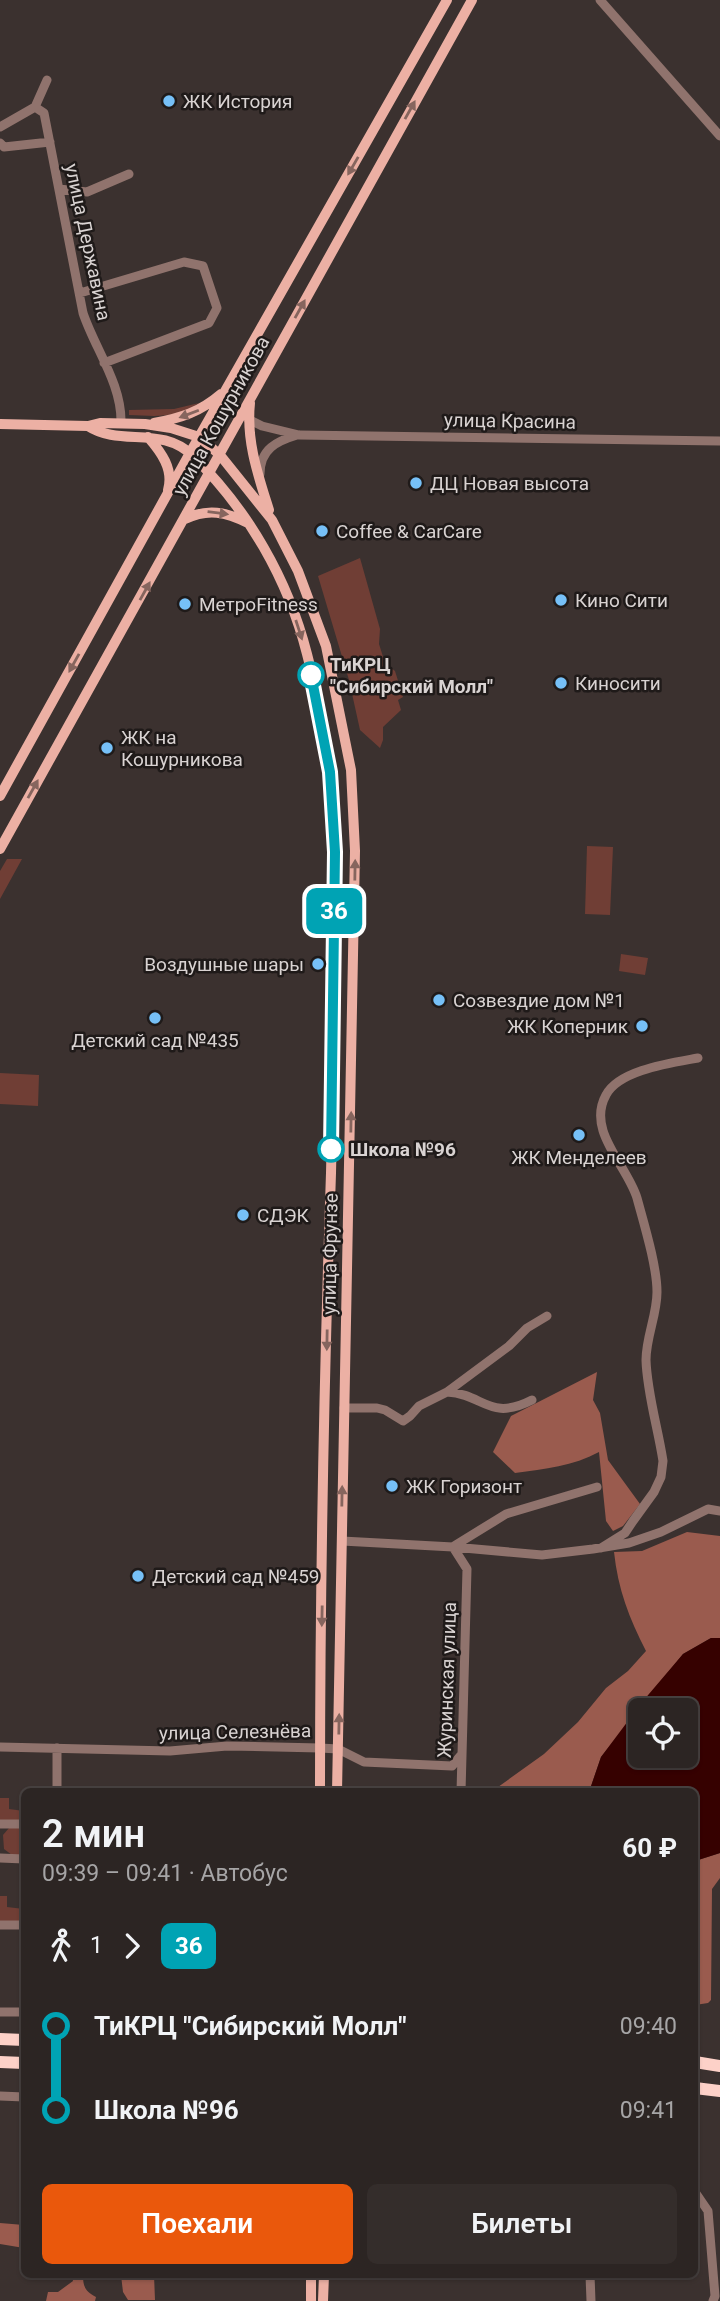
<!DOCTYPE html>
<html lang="ru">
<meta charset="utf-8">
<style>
:root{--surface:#2c2523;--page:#342d2b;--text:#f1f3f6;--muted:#a6a5a6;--line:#484241;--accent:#ea580c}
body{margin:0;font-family:Roboto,sans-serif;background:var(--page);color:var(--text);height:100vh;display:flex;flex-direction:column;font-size:26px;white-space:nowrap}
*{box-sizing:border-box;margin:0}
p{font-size:23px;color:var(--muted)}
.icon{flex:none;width:38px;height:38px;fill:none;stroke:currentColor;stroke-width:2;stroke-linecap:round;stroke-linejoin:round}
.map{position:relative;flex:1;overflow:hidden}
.drawer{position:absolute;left:21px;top:1788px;width:677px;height:490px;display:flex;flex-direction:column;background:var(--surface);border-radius:10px;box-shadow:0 2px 5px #0004,0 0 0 2px var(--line)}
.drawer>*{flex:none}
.badge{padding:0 14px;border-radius:10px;font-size:24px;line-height:46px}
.controls{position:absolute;left:628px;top:1698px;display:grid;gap:14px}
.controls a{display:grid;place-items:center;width:70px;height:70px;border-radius:10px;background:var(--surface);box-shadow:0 2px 5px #0004,0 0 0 2px var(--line);font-size:35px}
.map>.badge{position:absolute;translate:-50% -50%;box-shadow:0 0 0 4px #fff}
.legs{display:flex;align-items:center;gap:10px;height:77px;padding:0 21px;font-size:23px}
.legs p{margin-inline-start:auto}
.head{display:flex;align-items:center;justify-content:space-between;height:119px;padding:0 21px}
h1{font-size:38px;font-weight:600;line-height:52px}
.button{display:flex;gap:14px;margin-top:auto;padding:14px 21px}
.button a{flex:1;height:80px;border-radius:10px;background:var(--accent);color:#fff;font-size:28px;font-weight:600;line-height:80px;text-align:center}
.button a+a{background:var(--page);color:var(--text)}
ul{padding:0 21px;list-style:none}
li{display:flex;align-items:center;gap:24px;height:84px;font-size:26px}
li i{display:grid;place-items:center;width:10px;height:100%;margin:0 9px;background:currentColor}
li i::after{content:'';width:18px;height:18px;margin:-9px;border:5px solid;border-radius:50%;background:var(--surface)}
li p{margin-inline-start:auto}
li:first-child i{background:linear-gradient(#0000 50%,currentColor 0)}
li:last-child i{background:linear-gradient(currentColor 50%,#0000 0)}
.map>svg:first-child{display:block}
.green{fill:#703e35}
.forest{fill:#9a5b4e}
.water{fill:#360100;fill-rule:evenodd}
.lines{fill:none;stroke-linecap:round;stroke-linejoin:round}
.minor{stroke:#90736d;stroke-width:9}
.major{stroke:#ecb0a4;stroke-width:10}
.highway{stroke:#fdd1c8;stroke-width:12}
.oneway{fill:#86655e}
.line-1-casing{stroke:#fff;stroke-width:16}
.line-1{stroke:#00a3b4;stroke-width:10}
.poi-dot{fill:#76c0f7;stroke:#1f1a19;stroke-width:2.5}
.stop-1-dot{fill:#fff;stroke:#00a3b4;stroke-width:3.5}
.labels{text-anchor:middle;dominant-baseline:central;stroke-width:5;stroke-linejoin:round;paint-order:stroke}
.poi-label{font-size:19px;fill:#d9d3d2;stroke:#1f1a19;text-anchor:start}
.street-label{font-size:19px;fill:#d9d3d2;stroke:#1f1a19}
.stop-label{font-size:19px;font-weight:bold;fill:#d9d3d2;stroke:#1f1a19;text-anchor:start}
</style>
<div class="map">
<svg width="720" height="2301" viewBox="0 0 720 2301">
<rect width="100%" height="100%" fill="#3b312f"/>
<path class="green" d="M199,403C175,419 156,416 129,415V410L174,409Z
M360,558L380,629L379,644L385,663L395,671L403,697L398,700L401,710L383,727V740L380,748L360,730L349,680L318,576Z
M587,846L613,847L610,915L585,914Z
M7,859H22L0,899V871Z
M621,954L648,958L645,975L619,971Z
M0,1073L39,1075L38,1106L0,1104Z
M0,1798H9V1809L24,1811V1821H0Z
M24,1826V1856L12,1855L4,1849L3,1835L9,1828Z
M0,1896H7V1907L24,1909V1924H0Z"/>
<path class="forest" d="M597,1372L593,1400L600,1413L608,1460L640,1504L623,1526L613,1531L606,1521L599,1452C573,1466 545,1469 515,1473L493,1452L511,1416Z
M687,1532L720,1536V1638H711L683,1654L601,1757L589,1792H491L544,1754L578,1722L606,1688L628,1671L646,1651C629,1618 618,1589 614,1552L642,1551Z
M720,1853V1878L712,1889L711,2000L708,2003L695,2005V1861Z
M0,2223L24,2225V2248L0,2244Z
M72,2275H102L83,2276C83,2287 86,2292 96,2297L95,2301H46L48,2292H58L73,2281Z
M121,2275H154L155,2300H128L123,2292Z"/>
<path class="water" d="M711,1638H720V1853L695,1861V1792H589L601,1757L643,1701L683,1654ZM640,1710H686V1755H640Z"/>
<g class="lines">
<path class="minor" d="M600,0L720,136
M35,107L47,80
M0,127L35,107L44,113L83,313C95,349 122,384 121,423
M0,143L4,147L50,142
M59,189L87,192L129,174
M80,293L184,262L203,266L217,308L209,323L104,363
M248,419L262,426L299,435L720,441
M260,474C260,449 277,441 297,435
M532,1400C489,1422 484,1394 447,1392L509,1346L527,1328L547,1316
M344,1408H377L385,1410L403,1421L410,1416L419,1406L447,1392
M342,1541L453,1547L467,1569L461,1792
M454,1546L506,1514L597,1487
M453,1547L542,1555L593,1549L629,1543L661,1532L708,1509L720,1511
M601,1548L625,1533L633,1521L654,1492L661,1477L663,1461C658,1428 647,1393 646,1360C646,1337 657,1315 657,1292C657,1266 644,1224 637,1198C627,1165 586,1131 606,1095C619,1070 671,1063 698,1058
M0,1747L170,1751L227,1746L320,1748L338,1749L364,1762L452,1766L462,1754
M57,1792V1748
M0,1824H24
M0,1858L24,1859
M0,1925H24
M0,2012H24
M0,2096L24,2097
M695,2192L708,2211L715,2296L713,2301
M590,2275L591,2301"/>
<path class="major" d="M250,403C246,441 258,475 269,510
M154,423C181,418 200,412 221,394
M0,424L88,426L100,423L145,424L171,428L199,437L220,455L272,520L298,571L326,646L351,770L355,851L337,1792
M88,426C120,447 162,425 193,456C248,510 288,579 307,654C317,691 325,732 330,771C338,832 334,896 334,957C334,1029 333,1101 331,1173C324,1379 320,1586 320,1792
M148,437C161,452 174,469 168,490
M185,519C208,508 226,512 248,523
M0,796L190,453L447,0
M0,849L472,0
M311,2301V2275
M323,2301L324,2275"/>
<path class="highway" d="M0,2039L24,2040
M0,2062L24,2063
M695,2062L720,2066
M695,2088L720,2091"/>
</g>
<defs><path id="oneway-solid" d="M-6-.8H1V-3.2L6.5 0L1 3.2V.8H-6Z" transform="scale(1.75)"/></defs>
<g class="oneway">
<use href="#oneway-solid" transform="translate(410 110) rotate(-61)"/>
<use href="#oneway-solid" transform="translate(353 166) rotate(120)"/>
<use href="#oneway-solid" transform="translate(300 309) rotate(-61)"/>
<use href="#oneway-solid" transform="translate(189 414) rotate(159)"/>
<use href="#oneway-solid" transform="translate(218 513) rotate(7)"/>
<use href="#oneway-solid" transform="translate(145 591) rotate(-61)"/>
<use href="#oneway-solid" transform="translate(299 630) rotate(72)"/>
<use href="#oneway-solid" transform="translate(74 663) rotate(119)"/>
<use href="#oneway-solid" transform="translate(33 789) rotate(-61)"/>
<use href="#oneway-solid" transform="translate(355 870) rotate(-89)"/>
<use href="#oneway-solid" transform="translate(351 1122) rotate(-89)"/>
<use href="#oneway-solid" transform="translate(327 1340) rotate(91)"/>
<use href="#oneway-solid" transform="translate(342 1496) rotate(-89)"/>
<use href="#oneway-solid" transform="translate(322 1616) rotate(91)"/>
<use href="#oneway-solid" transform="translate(339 1724) rotate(-89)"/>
</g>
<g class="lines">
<g class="line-1-casing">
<path id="line-1" d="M311,675L330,772L335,852L331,1149"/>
</g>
<use href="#line-1" class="line-1"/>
</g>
<g class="poi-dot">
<circle cx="169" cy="101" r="7"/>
<circle cx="416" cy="483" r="7"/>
<circle cx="322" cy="531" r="7"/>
<circle cx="561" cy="600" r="7"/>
<circle cx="185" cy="604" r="7"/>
<circle cx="561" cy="683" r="7"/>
<circle cx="107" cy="748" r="7"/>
<circle cx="318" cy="964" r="7"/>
<circle cx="439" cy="1000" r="7"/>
<circle cx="155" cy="1018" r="7"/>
<circle cx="642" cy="1026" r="7"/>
<circle cx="579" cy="1135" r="7"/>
<circle cx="243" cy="1215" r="7"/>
<circle cx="392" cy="1486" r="7"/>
<circle cx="138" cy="1576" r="7"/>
</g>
<g class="stop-1-dot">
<circle cx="311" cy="675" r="12"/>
<circle cx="331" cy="1149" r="12"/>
</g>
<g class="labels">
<g class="poi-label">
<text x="183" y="101">ЖК История</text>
<text x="430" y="483">ДЦ Новая высота</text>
<text x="336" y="531">Coffee &amp; CarCare</text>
<text x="575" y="600">Кино Сити</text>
<text x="199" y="604">МетроFitness</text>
<text x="575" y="683">Киносити</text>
<text x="121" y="737">ЖК на<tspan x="121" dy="22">Кошурникова</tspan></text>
<text x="304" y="964" text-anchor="end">Воздушные шары</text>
<text x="453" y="1000">Созвездие дом №1</text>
<text x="628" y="1026" text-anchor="end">ЖК Коперник</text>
<text x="155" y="1040" text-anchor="middle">Детский сад №435</text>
<text x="579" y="1157" text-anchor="middle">ЖК Менделеев</text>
<text x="257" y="1215">СДЭК</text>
<text x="406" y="1486">ЖК Горизонт</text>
<text x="152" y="1576">Детский сад №459</text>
</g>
<g class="street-label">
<text transform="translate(88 242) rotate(78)">улица Державина</text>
<text transform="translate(221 416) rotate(-61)">улица Кошурникова</text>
<text transform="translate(510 421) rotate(1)">улица Красина</text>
<text transform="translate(330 1254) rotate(-89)">улица Фрунзе</text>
<text transform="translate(447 1680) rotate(-88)">Журинская улица</text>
<text transform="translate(235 1732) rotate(-1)">улица Селезнёва</text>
</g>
<g class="stop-label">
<text x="330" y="664">ТиКРЦ<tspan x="330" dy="22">"Сибирский Молл"</tspan></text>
<text x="350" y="1149">Школа №96</text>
</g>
</g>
</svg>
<div class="controls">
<a><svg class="icon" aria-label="locate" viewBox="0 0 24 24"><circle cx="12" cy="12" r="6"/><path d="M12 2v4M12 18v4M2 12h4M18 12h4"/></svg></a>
</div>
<b class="badge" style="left:334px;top:911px;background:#00a3b4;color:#fff">36</b>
<section class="drawer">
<div class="head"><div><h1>2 мин</h1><p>09:39 – 09:41 · Автобус</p></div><b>60 ₽</b></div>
<div class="legs"><svg class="icon" aria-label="walk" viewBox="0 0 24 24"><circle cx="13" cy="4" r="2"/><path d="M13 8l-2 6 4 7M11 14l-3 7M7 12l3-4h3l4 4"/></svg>1<svg class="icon" aria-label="forward" viewBox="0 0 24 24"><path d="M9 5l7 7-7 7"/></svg><b class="badge" style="background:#00a3b4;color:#fff">36</b></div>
<ul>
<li><i style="color:#00a3b4"></i><b>ТиКРЦ &quot;Сибирский Молл&quot;</b><p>09:40</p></li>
<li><i style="color:#00a3b4"></i><b>Школа №96</b><p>09:41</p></li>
</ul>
<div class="button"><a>Поехали</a><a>Билеты</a></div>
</section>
</div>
